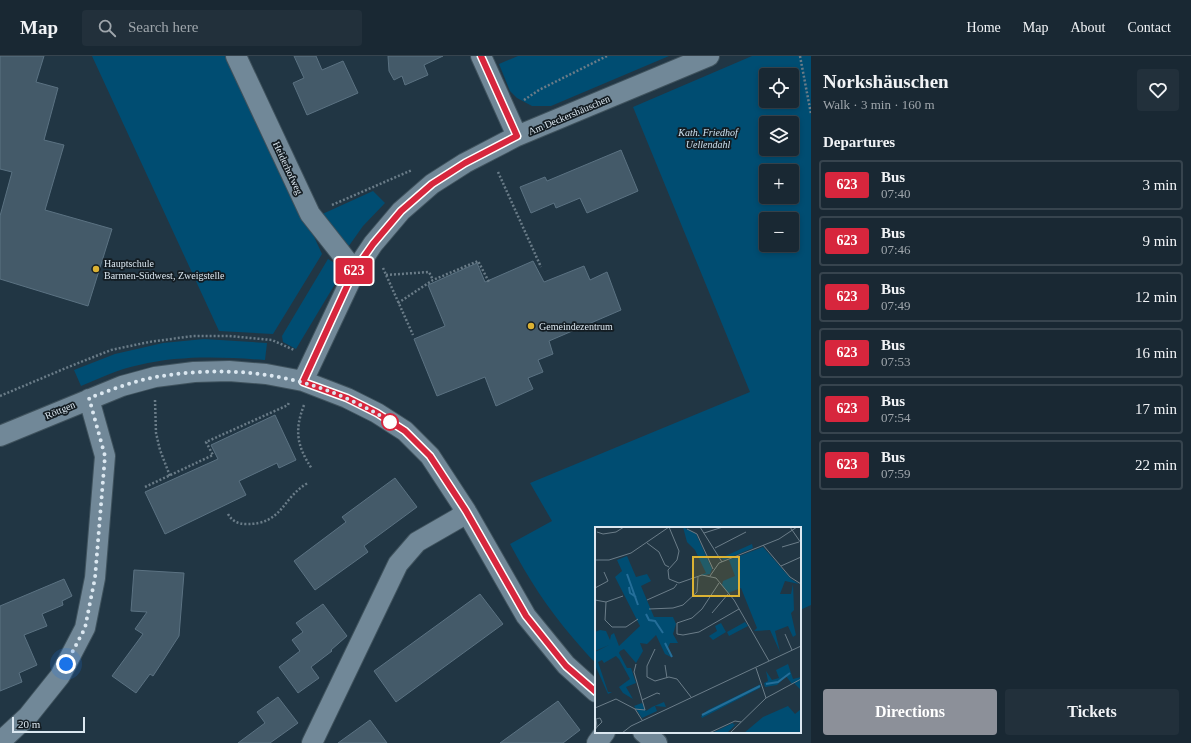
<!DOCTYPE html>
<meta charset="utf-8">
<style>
:root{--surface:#192833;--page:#22303b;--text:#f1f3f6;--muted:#9fa6ac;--line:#37444e;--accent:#8c9099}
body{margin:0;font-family:"Times New Roman",serif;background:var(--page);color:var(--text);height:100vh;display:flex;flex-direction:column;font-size:15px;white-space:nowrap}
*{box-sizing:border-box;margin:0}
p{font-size:13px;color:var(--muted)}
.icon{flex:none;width:22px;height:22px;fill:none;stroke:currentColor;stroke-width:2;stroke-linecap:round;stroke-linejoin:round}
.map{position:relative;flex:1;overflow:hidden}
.drawer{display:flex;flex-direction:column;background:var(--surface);width:380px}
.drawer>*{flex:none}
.badge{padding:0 8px;border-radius:3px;font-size:14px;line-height:26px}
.controls{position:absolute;left:759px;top:12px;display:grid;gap:8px}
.controls a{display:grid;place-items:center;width:40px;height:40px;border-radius:4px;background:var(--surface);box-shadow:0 2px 6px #0003,0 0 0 1px var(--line);font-size:20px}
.scale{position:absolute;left:12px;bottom:10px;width:73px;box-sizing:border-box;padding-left:4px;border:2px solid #dbe7f0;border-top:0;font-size:11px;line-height:14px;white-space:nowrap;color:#dbe7f0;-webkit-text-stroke:3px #131c22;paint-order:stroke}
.you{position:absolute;width:20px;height:20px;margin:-10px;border:3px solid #fff;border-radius:50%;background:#1a73e8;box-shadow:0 0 0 6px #1a73e833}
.map>.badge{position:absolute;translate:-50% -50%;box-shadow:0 0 0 2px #fff}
h2{padding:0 12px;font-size:15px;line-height:36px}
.round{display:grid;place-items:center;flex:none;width:42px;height:42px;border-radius:4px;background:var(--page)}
.overview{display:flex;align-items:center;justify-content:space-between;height:68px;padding:0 12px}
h1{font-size:19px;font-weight:600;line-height:30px}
.button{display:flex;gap:8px;margin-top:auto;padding:8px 12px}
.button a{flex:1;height:46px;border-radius:4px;background:var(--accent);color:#fff;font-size:16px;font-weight:600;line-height:46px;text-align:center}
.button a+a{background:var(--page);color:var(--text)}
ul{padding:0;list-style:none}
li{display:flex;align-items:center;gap:12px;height:50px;margin:0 8px 6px;padding:0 4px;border:2px solid var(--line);border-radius:4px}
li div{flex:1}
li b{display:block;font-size:15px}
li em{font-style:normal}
li .badge{min-width:44px;font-weight:700;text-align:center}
header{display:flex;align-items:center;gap:24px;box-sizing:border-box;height:56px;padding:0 20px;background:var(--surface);border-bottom:1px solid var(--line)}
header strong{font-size:19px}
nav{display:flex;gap:22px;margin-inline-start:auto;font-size:14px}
.search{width:280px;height:36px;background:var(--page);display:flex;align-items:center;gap:10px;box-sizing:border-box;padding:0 14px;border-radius:4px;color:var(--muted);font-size:15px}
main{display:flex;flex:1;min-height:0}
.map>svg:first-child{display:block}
.green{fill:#004d72;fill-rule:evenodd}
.building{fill:#445a69;stroke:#5b7282}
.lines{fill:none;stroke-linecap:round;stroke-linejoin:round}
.street-casing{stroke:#3f525d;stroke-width:22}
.path{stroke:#6a7c88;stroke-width:2.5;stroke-dasharray:2 2;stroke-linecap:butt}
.street{stroke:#718898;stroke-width:20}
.line-casing{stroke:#fff;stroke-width:9}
.line{stroke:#d7263d;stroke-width:6}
.walk{stroke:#dbe7f0;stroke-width:4;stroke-dasharray:0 7.2}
.poi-dot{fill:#dcb233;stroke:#131c22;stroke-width:1.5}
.stop-dot{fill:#fff;stroke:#d7263d;stroke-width:2}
.labels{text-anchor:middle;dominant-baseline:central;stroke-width:3.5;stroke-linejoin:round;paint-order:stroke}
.street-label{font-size:10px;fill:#dbe7f0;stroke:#131c22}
.park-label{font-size:10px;font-style:italic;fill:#cce1f0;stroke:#131c22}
.poi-label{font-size:10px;fill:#dbe7f0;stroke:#131c22;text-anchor:start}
.inset-river{fill:none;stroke:#246e99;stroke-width:2}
.inset-road{fill:none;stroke:#6b7d89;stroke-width:1}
.view{fill:#dcb233;fill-opacity:0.15;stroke:#dcb233;stroke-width:2}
.inset-edge{fill:none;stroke:#dbe7f0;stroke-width:2}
</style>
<header>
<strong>Map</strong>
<div class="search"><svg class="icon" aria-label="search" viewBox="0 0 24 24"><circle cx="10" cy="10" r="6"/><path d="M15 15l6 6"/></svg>Search here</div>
<nav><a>Home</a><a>Map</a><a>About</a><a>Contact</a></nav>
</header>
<main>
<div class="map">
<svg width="811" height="687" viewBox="0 0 811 687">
<rect width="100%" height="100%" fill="#213644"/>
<path class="green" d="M92,0H231L322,198L273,278L219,275Z
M518,0H669L551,50H532L517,42L510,35L499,8Z
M752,0H811V549L800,554V472H596V607C588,600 581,591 573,582C548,553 528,522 510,488L552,465L530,427L750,336L633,51ZM766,19H792V45H766ZM766,67H792V93H766ZM766,115H792V141H766ZM766,163H792V189H766Z
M373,135L385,147L363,170L346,194L318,160Z
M328,203L333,206L341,218L296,293L283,286L282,280Z
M204,283L267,287L265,304C223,301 181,299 139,309C119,313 100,322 81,330L74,314L115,298L163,287Z"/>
<path class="building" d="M0,0H44L36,26L58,32L44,84L64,89L45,154L112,173L88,250L0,223V160L12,116L0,113Z
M294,0H316L322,14L343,5L358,37L307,59L293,27L304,22Z
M388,0H443L424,9L428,19L405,29L402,20L394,24L389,15Z
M621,94L638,135L587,157L580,142L556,152L554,147L531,157L520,131L545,121L547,125Z
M533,205L544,226L584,210L590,224L607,216L621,254L549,285L553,298L538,304L543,316L528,322L533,333L496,350L485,321L437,340L414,283L445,270L428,229L477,207L485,226Z
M275,359L296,404L279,412L277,407L239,425L246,439L165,478L145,436L218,403L211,389Z
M395,422L417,451L364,490L368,496L315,534L294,505L346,466L342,461Z
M134,514L184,517L179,580L153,620L150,618L136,637L112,620L143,578L135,573L147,556L131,555Z
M64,523L72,540L62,545L63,549L42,558L47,570L24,579L37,609L19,617L22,626L0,635V550Z
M480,538L503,568L396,646L374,615Z
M323,548L347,580L331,594L332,595L311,611L319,622L298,637L279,611L300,595L292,584L303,576L296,567Z
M278,641L298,667L270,687H238L265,667L257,656Z
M558,645L580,674L563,687H500Z
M370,664L387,687H338Z"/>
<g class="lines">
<g class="street-casing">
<path id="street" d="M236,0L310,158L355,215
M481,0L517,80
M303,325L355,215L373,188L401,155L432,128L465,107L517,80L709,0
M0,380L122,330L155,321L194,316L229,315L266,318L303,325L347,342L377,357L405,375L430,400L466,455L526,560L566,609L596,636
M643,676L657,687
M0,686L28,660L60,620L85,572L95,522L105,400L89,343
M312,687L398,508L417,486L457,463L466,455
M597,687L605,676"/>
</g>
<path class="path" d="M800,0L811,58
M524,44L539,34L607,0
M498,116L541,211
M332,149L412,114
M383,212L413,279
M386,219L429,216L433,224
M398,247L433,224L478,205L489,226
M0,340L66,312L111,294L149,286L193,280H229L272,284L294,294
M155,344L156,377L160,394L170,420
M304,349C294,375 297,390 312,413
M145,431L213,399L206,386L288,349L289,346
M228,458C232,465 238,468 246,468C283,469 282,441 308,427"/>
<use href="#street" class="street"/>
</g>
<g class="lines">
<g class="line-casing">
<path id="line" d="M481,0L517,80L465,107L432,128L401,155L373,188L354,215L303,326L347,342L377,357L405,375L430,400L466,455L526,560L566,610L596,636"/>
</g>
<use href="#line" class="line"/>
<path class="walk" d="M66,608L85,572L95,522L105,400L89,342C111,334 133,325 156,321C225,309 296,316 358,348C369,353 380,359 390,366"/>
</g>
<g class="poi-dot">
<circle cx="96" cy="213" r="4"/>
<circle cx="531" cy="270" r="4"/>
</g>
<circle class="stop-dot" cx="390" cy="366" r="8"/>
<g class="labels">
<g class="street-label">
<text transform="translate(569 59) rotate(-23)">Am Deckershäuschen</text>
<text transform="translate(288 112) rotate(65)">Heiderhofweg</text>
<text transform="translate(60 354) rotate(-23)">Röttgen</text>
</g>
<g class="park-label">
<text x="708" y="76">Kath. Friedhof<tspan x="708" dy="12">Uellendahl</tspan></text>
</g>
<g class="poi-label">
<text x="104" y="207">Hauptschule<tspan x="104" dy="12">Barmen-Südwest, Zweigstelle</tspan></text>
<text x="539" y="270">Gemeindezentrum</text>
</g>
</g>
<g transform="translate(595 471)">
<rect width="206" height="206" fill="#213644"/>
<path d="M88,0L101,7L117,42L115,47L103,49L111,46L100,23L92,15ZM157,17L158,21L129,33L126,31ZM168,20L196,52L204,57L190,54L185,67H196L198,57L199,83L196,86L201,108L198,110L193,99L180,104L185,125L175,103L159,104L162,101L146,61L133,66L127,58L128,54L140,49L134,33ZM32,29L41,50L52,47L56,54L46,59L59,90H78L81,97L78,107L83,116H75L72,123L76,130L70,127L61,108L52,117L45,116L48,124L41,136L29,122L25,124L24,126L32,141H36L41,156L31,160L38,172L28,166L24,160L35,152L24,132L21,129L9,136L7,133L3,135L13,165H17L13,167L0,138V125L14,118L16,108L19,106L24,119L45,99L20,50L27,44L22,33ZM150,95L153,99L134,109L132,105ZM126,96L131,105L118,113L114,109L122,104L120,99ZM5,103L11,104L15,113L14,118L0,124V105ZM193,137L198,152L206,150V163L199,156L197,157L191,149L182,158L170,160L169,156L173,154L171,144L177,153L184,151L181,143ZM166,157L165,161L107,191L106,189L113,183ZM69,175L71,180L60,179L62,184L47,191L39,179L47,176L51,184L57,180ZM193,179L200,187L206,182V206H149L168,190ZM143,195L132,206H117L138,196L139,198Z" fill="#004d72"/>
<path class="inset-river" d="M32,47L43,78M34,60L35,66L41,70M51,87L54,93L60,94L68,106M70,116L77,130M171,157L183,155L195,146M107,188L165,159"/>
<path class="inset-road" d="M74,0L84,24L82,33L73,43L74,52L84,56L107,48L121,51L139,73L174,134M105,0L127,35M195,0L206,16M92,2L102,7L118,42M2,5L8,7L21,5L29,0M109,6L128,0M52,16L64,25L70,38L74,40M168,18L195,50L206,57M187,20L204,15M120,21L151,5M0,33H14L36,26L74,0M186,39L206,30M115,49L124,36L184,12L202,0M124,56L107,82L97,91L82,96V107L88,108L104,105L144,82M0,61L13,54L9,45M0,73L11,75L10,93L17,100H31L43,92M52,73L79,61L82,57M11,75L28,69M54,82L78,81L88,78L102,65L103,50M117,86L133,67M190,107L197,123M60,122L52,139V150L60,154L74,150L82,152L96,170M70,138L72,151M171,171L206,152M47,173L62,166L65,167M0,181L21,172L40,182L47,193M40,182L50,183L39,145L41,137M0,203L2,200L7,195L5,191L1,192L2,200M27,206L36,199L206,119M114,206L140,194L146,195M135,206L171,171L161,141"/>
<path class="view" d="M98,30H144V69H98Z"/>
<rect width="206" height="206" class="inset-edge"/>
</g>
</svg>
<div class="controls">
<a><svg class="icon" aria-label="locate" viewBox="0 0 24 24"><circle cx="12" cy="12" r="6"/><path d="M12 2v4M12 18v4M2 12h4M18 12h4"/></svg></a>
<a><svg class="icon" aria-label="layers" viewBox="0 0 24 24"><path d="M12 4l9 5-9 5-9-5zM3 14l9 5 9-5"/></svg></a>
<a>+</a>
<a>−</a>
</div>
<div class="scale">20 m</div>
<div class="you" style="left:66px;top:608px"></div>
<b class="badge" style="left:354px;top:215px;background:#d7263d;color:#fff">623</b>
</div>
<section class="drawer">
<div class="overview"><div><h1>Norkshäuschen</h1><p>Walk · 3 min · 160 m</p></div><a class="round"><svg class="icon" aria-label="heart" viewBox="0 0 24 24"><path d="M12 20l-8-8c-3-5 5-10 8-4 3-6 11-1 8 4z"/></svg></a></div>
<h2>Departures</h2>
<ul>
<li><span class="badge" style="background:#d7263d;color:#fff">623</span><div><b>Bus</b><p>07:40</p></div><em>3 min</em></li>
<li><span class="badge" style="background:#d7263d;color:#fff">623</span><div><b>Bus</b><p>07:46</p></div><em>9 min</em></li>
<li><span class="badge" style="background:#d7263d;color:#fff">623</span><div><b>Bus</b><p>07:49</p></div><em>12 min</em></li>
<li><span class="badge" style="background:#d7263d;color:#fff">623</span><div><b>Bus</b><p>07:53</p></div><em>16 min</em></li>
<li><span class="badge" style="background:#d7263d;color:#fff">623</span><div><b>Bus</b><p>07:54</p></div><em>17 min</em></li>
<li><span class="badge" style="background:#d7263d;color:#fff">623</span><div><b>Bus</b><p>07:59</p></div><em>22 min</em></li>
</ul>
<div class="button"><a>Directions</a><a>Tickets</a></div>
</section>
</main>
